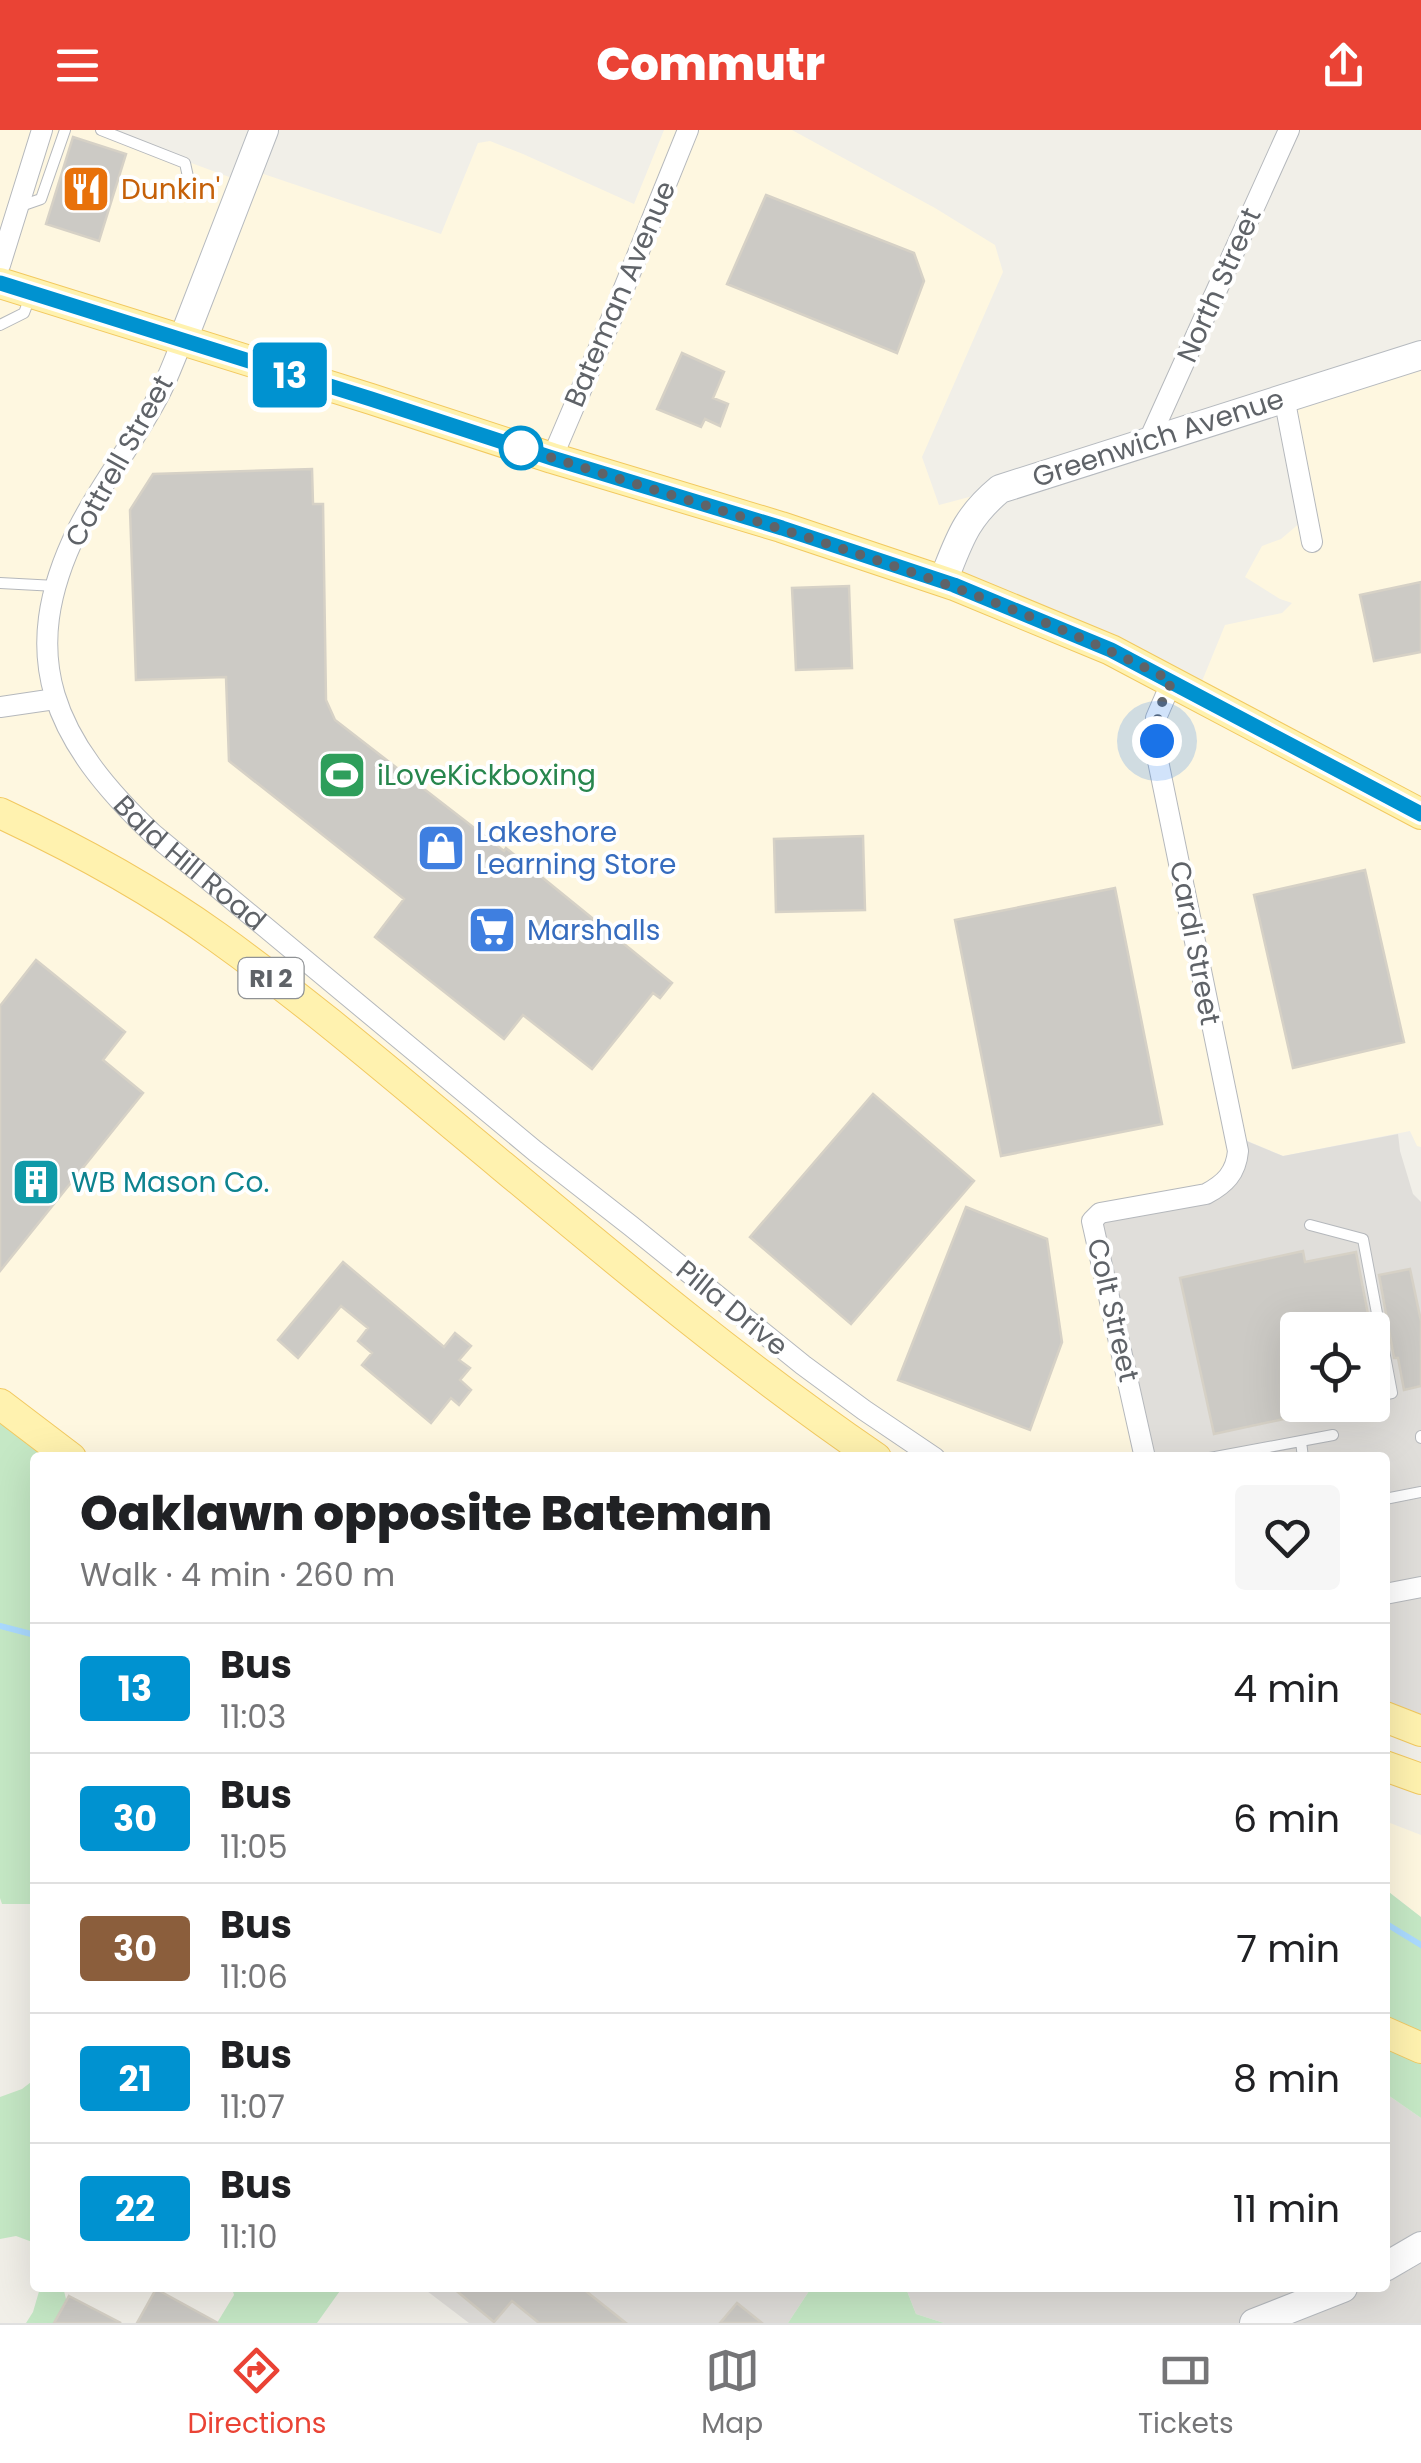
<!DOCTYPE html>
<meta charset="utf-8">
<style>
:root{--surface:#fff;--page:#f6f6f6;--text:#202124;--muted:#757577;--line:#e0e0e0;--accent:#ea4335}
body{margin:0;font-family:Poppins,sans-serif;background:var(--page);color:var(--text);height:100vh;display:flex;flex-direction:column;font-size:38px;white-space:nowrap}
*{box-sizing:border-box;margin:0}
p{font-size:32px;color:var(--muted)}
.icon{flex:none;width:55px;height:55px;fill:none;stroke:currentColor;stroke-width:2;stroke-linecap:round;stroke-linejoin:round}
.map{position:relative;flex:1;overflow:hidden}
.sheet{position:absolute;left:30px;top:1322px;width:1360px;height:840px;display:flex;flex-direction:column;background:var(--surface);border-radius:10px;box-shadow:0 10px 40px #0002}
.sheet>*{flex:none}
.badge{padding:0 20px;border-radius:8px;font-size:35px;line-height:65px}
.fabs{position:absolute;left:1280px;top:1182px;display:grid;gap:20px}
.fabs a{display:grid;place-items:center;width:110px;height:110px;border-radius:10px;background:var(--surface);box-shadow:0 10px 40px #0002;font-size:50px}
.you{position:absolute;width:50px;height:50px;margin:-25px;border:8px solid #fff;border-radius:50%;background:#1a73e8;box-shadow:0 0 0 15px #1a73e833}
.map>.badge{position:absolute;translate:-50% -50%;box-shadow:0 0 0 5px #fff}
.round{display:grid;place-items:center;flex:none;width:105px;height:105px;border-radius:10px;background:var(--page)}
.summary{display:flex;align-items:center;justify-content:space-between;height:170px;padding:0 50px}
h1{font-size:48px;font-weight:800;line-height:75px}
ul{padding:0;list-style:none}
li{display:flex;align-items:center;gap:30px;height:130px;padding:0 50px;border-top:2px solid var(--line)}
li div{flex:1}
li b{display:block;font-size:38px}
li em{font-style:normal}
li .badge{min-width:110px;font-weight:700;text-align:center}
header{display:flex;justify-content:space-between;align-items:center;height:130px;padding:0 50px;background:var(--accent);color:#fff;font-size:45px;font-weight:800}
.tabs{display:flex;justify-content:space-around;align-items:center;height:140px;border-top:2px solid var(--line);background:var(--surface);font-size:28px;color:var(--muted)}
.tabs a{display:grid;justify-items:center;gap:5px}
.tabs .on{color:var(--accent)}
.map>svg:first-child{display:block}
.commercial{fill:#fef7e0}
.industrial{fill:#e0deda;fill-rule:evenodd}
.green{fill:#c5e8c5}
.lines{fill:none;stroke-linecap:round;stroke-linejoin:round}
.stream{stroke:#aadaff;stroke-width:6}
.building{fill:#cccac5;stroke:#d6d1c6;stroke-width:2.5}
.lane-casing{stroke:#b5b8bc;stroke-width:12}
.street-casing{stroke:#b5b8bc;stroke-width:22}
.secondary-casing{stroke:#b6babf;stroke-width:30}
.primary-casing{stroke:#f2c960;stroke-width:32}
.lane{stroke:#fff;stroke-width:10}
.street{stroke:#fff;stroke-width:20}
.secondary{stroke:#fff;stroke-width:28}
.primary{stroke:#fff2af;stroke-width:30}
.line-casing{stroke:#fff;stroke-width:22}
.line{stroke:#0092d0;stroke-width:15}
.walk{stroke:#5f6368;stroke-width:10;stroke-dasharray:0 18}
.stop-dot{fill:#fff;stroke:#0092d0;stroke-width:5}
.labels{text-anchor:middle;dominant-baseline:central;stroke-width:8;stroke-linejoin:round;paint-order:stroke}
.shield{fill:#fff;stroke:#8f9295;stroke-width:2.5}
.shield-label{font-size:25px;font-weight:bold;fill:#5f6368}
.food-label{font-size:28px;fill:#c56008;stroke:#fff;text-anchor:start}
.street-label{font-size:28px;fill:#5f6368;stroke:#fff}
.leisure-label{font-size:28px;fill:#27864d;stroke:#fff;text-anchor:start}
.shop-label{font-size:28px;fill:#366cbe;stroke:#fff;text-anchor:start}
.culture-label{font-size:28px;fill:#0d838f;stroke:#fff;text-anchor:start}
</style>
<header><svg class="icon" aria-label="menu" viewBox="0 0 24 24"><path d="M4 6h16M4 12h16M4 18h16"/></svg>Commutr<svg class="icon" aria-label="share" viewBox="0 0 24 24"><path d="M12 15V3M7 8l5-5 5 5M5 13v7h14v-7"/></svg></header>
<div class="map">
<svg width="1421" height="2193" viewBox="0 0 1421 2193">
<rect width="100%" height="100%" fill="#f1efe8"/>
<path class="commercial" d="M0,0H102L240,51L249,39L441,104L478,13L490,11L523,24L634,74L664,0H792L935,78L995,115L1003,142L922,327L939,375L988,362L947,441L1198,561L1225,495L1282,483L1292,473L1280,469L1245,447L1262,416L1281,409L1314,381L1292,266L1421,222V1017L1417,1016L1410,1001L1283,1026L1238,1007L1144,1327L72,1328L0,1275Z
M1385,1691L1421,1705V1787L1385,1759Z"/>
<path class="industrial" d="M1398,1004L1400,1021L1413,1064L1421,1072V1600L1385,1586V1328L1144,1327L1094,1085L1200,1064L1226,1047L1237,1007L1283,1026ZM1298,1200H1372V1275H1298Z
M1385,1963L1421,1988V2193H944L916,2184L907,2161L902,2158H1385Z
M423,2158H811L788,2193H469Z"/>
<path class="green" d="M0,1275L72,1327L35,1328V1774H2L0,1768Z
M1385,1759L1421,1787V1988L1385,1963Z
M35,1949V2113L16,2106L0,2109V1967L22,1959Z
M40,2158H65L64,2161L72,2193H26L33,2182Z
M232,2158H342L317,2193H217L234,2165Z
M811,2158H902L907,2161L916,2184L944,2193H788Z"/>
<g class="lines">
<path class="stream" d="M0,1496L35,1505
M1385,1793L1421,1815"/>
</g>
<path class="building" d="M73,7L126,24L99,111L46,94Z
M766,65L914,123L924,151L897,223L727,154Z
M682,223L724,242L713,268L728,274L720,296L705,289L701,297L657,279Z
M312,339L313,374H323L326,570L335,590L504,721L506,718L672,853L660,868L653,863L592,939L523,885L504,909L375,807L404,769L229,631L226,547L136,550L130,380L153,344Z
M1421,452V522L1374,531L1360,465Z
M849,456L852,538L796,540L792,458Z
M863,706L865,780L776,782L774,709Z
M1365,740L1404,912L1293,938L1254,765Z
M1115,758L1162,994L1001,1026L955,790Z
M36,830L125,902L103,930L143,963L0,1141V876Z
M873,964L974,1051L851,1194L750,1107Z
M966,1077L1047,1109L1062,1212L1030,1300L898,1250Z
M1303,1121L1305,1132L1356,1122L1371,1200H1298V1286L1214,1304L1180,1148Z
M343,1132L444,1217L455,1203L471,1216L459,1230L470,1238L460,1250L471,1260L459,1275L451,1268L431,1293L362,1235L372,1223L358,1211L368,1198L341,1176L298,1228L278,1210Z
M1410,1139L1421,1191V1256L1404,1260L1398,1228H1394L1379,1145Z
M453,2158H582L626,2193H539L512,2171L494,2192Z
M156,2159L218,2193H137Z
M69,2166L121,2193H54Z
M737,2173L762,2193H720Z"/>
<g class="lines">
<g class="lane-casing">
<path id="lane" d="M101,0L185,33L190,56
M18,77L41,69L65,0
M0,195L24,183L30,167
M0,453L56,456
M1310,1095L1363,1109L1392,1263L1372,1267
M1421,1306V1308
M1301,1311L1303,1328
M1210,1328L1333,1305
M1385,1369L1421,1362"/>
</g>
<g class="street-casing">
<g id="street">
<path d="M0,135L42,0"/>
<path id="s1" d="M182,212C175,228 169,245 161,261C137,309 102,351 78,399C14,528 55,611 153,704L535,1021L631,1096L803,1235L864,1280L935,1328"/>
<path d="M1284,267L1312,412"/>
<path d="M1149,310L1289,0"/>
<path d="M552,328L616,178L688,0"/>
<path d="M0,577L55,569"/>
<path d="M1145,1328L1092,1091L1100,1083L1206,1064C1225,1054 1236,1043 1238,1021L1157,626L1156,588L1172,551"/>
<path d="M1385,1464L1421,1457"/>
</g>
</g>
<g class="secondary-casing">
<path id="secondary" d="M182,212L264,0
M943,451C959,411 965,388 1000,359L1421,225
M1385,2137L1421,2116
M1254,2193L1343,2158"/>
</g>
<g class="primary-casing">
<path id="primary" d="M0,153L371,269L552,328L781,397L954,455L1111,520L1421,684
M0,683C75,718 149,758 217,807C301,867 380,934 459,1000C595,1113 730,1228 876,1328
M0,1274L71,1328
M1385,1587L1421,1601
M1385,1636L1421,1649
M1385,1902L1421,1918"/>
</g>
<use href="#lane" class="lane"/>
<use href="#street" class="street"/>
<use href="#secondary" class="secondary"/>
<use href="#primary" class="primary"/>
</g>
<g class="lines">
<g class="line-casing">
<path id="line" d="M0,153L371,269L552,328L782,398L954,455L1111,520L1421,684"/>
</g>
<use href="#line" class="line"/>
<path class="walk" d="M521,318L519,317C739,389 964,445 1172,551L1158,581L1157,611"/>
</g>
<defs>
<g id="restaurant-square" transform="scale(2.5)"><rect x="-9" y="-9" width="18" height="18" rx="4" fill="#e8710a" stroke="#fff"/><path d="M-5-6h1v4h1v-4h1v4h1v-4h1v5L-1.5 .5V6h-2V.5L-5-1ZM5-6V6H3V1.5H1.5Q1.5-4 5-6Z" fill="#fff"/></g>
<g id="stadium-square" transform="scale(2.5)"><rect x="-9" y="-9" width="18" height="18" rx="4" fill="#2e9e5b" stroke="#fff"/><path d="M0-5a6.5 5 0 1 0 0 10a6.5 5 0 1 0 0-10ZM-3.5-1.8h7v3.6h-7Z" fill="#fff"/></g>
<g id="shop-square" transform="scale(2.5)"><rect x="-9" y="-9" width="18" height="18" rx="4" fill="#3f7fe0" stroke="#fff"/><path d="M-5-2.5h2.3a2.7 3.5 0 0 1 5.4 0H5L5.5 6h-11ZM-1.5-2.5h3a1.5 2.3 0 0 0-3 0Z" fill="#fff"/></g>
<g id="supermarket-square" transform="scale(2.5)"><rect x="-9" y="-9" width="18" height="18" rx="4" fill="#3f7fe0" stroke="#fff"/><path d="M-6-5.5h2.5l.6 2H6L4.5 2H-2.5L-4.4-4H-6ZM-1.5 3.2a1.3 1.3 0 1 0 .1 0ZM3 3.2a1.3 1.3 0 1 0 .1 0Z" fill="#fff"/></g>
<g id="building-square" transform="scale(2.5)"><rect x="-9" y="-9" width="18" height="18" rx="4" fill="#0f9aa8" stroke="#fff"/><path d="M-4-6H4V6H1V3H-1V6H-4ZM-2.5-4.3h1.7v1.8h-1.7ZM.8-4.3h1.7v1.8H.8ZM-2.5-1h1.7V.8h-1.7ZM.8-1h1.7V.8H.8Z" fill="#fff"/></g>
</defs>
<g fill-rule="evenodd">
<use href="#restaurant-square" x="86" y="59"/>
<use href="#stadium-square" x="342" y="645"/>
<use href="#shop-square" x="441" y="718"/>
<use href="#supermarket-square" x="492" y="800"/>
<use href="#building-square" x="36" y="1052"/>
</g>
<circle class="stop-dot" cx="521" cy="318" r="20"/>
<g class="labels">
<rect class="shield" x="238.5" y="828" width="65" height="40" rx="8"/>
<g class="shield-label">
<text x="271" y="848">RI 2</text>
</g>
<g class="food-label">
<text x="121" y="59">Dunkin'</text>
</g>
<g class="street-label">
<text transform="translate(1219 155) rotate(-66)">North Street</text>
<text transform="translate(620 164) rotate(-67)">Bateman Avenue</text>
<text transform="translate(1158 308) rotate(-18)">Greenwich Avenue</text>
<text transform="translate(119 331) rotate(-61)">Cottrell Street</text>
<text stroke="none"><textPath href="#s1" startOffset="605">Bald Hill Road</textPath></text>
<text transform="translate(1195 813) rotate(79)">Cardi Street</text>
<text transform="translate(732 1178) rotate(39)">Pilla Drive</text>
<text transform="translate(1113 1180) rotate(77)">Colt Street</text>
</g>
<g class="leisure-label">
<text x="377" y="645">iLoveKickboxing</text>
</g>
<g class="shop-label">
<text x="476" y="702">Lakeshore<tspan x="476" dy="32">Learning Store</tspan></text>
<text x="527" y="800">Marshalls</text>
</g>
<g class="culture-label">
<text x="71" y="1052">WB Mason Co.</text>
</g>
</g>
</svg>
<div class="fabs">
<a><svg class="icon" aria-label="locate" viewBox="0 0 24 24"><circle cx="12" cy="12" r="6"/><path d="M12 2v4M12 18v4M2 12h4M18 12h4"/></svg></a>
</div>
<div class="you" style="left:1157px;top:611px"></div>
<b class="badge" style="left:290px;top:245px;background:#0092d0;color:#fff">13</b>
<section class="sheet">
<div class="summary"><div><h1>Oaklawn opposite Bateman</h1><p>Walk · 4 min · 260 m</p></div><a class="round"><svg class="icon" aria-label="heart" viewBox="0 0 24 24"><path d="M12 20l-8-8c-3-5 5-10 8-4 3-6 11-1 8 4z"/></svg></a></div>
<ul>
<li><span class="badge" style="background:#0092d0;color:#fff">13</span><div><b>Bus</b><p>11:03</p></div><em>4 min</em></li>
<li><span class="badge" style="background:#0092d0;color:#fff">30</span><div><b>Bus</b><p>11:05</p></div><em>6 min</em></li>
<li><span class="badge" style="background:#8b5e3c;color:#fff">30</span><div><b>Bus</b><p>11:06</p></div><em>7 min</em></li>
<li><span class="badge" style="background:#0092d0;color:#fff">21</span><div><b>Bus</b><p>11:07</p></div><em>8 min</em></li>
<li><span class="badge" style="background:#0092d0;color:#fff">22</span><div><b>Bus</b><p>11:10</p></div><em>11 min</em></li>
</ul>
</section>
</div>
<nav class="tabs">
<a class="on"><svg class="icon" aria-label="directions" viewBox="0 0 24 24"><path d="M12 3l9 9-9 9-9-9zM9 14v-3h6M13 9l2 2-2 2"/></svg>Directions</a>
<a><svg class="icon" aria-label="map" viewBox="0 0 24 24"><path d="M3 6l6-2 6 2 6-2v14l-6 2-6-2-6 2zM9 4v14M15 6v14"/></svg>Map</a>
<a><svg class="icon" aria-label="tickets" viewBox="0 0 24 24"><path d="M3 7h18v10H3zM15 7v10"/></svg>Tickets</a>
</nav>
